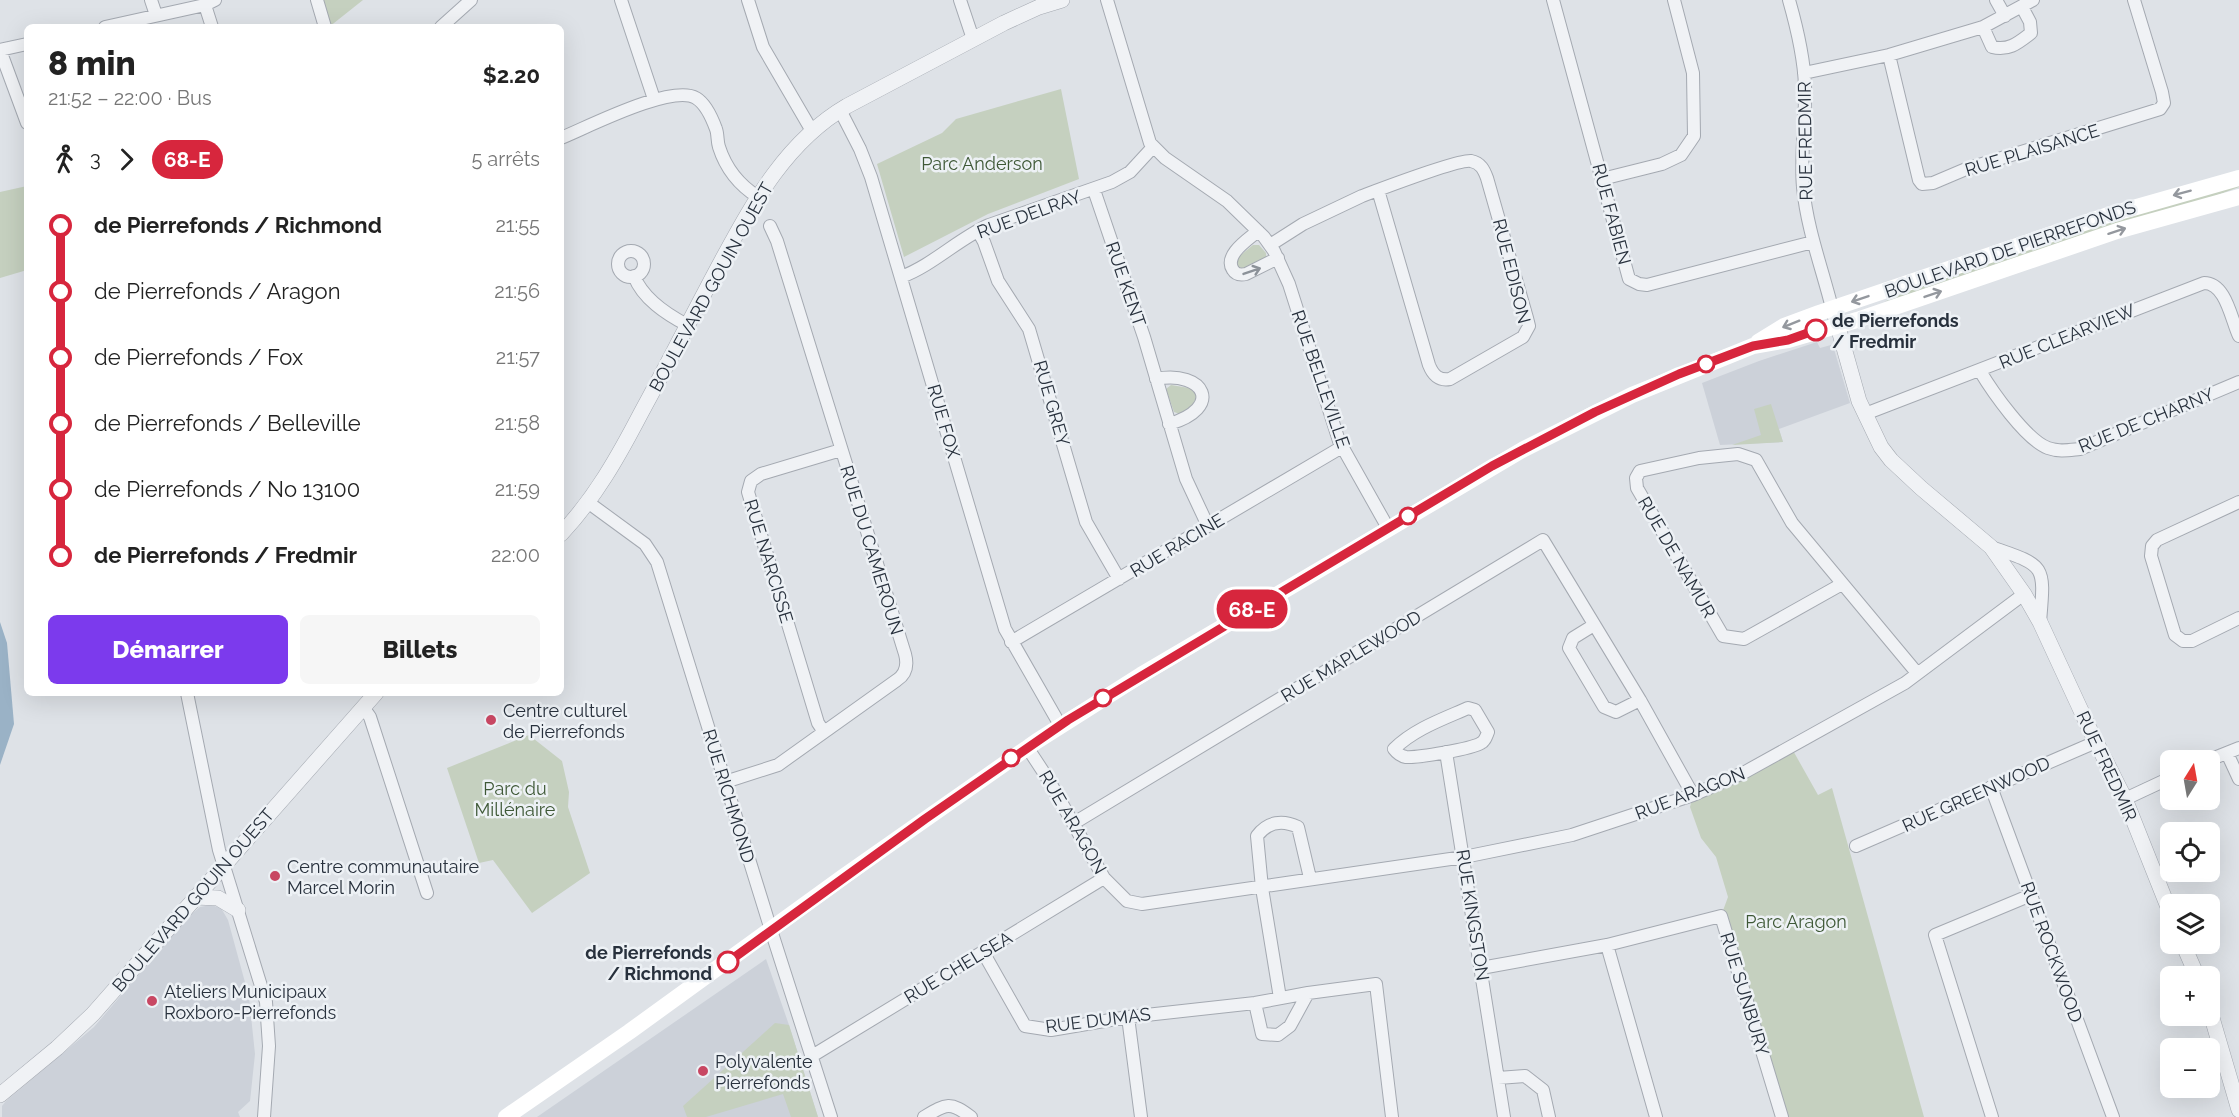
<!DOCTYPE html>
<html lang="fr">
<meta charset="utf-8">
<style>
:root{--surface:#fff;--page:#f6f6f6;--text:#222;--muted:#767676;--accent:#7c3aed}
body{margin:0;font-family:Raleway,sans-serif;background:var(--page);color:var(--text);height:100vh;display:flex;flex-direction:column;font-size:22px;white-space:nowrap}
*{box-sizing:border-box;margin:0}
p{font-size:20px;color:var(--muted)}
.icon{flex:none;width:33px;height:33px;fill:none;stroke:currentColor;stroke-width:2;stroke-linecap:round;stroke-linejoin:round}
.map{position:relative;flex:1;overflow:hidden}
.drawer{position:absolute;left:24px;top:24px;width:540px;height:672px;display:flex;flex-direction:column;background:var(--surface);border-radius:9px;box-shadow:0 6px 24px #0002}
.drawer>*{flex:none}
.badge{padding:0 12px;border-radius:20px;font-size:21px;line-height:39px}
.needle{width:39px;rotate:11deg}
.fabs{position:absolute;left:2160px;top:750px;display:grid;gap:12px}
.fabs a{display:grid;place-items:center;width:60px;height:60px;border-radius:9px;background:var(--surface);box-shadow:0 6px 24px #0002;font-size:30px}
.map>.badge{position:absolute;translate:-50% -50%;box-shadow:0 0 0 3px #fff}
.legs{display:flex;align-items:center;gap:9px;height:66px;padding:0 24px;font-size:20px}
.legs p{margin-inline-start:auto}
.head{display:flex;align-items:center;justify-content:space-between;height:102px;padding:0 24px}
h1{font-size:33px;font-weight:800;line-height:45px}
.primary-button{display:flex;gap:12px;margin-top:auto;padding:12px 24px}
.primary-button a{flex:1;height:69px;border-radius:9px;background:var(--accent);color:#fff;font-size:24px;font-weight:800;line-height:69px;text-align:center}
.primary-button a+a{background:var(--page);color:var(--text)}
ul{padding:0 24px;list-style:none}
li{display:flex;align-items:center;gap:21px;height:66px;font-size:22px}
li i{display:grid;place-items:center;width:9px;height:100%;margin:0 8px;background:currentColor}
li i::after{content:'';width:15px;height:15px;margin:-8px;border:4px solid;border-radius:50%;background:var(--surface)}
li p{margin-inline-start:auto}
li:first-child i{background:linear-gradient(#0000 50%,currentColor 0)}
li:last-child i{background:linear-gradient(currentColor 50%,#0000 0)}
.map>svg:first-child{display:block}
.built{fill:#ccd1d9}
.green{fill:#c5d0bf}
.water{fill:#9ab2c6}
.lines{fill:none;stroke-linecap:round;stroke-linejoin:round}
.minor-casing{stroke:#a4a9b1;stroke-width:14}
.tertiary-casing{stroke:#a4a9b1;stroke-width:16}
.minor{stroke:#f0f2f5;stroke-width:12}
.tertiary{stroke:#f0f2f5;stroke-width:15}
.secondary{stroke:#fff;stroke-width:16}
.oneway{stroke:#94989e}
.oneway2{stroke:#8c9299}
.line-1-casing{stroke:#fff;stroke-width:14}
.line-1{stroke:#d7263d;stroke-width:9}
.stop-1-dot{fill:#fff;stroke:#d7263d;stroke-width:3}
.poi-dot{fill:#c84763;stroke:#edf1f5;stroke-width:2}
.labels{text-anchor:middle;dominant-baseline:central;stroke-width:5;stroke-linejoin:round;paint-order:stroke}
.street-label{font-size:18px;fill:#28313d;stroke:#edf1f5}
.park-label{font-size:18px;fill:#3e5836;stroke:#edf1f5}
.stop-label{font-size:18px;font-weight:bold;fill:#28313d;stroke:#edf1f5;text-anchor:start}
.poi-label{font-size:18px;fill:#28313d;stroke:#edf1f5;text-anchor:start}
</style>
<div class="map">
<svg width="2239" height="1117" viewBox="0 0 2239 1117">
<rect width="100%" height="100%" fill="#dee2e7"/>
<path class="built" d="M1817,342L1820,348L1831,345L1832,349H1834L1850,403L1779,429L1783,442L1720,445L1702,383L1759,361Z
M211,905L221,908L228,920L249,997L255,1054L250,1101L238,1112L240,1117H2V1106L6,1101L94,1027L188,917L200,907Z
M766,959L789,1025L818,1117H537Z"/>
<path class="green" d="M319,0H363L329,27Z
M1061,89L1079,179L988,214L904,257L877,164L942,133L956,119Z
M2239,184V187L2215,196L1884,302L1914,288L2094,226Z
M27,186V270L0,278V192Z
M1253,245H1259L1266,253V259C1256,264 1247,272 1237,266L1236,259Z
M1171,385L1189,388L1197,392C1196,404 1190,408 1180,414L1174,412L1166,389Z
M1771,404L1783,442L1732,445L1761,435L1754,409Z
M529,735L562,761L569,792L568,807L590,873L532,913L493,860L479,863L447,768Z
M1791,747L1818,795L1832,788L1924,1117H1782L1721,916L1728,897L1716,857L1701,838L1690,807L1693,795Z
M775,1023L789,1025L818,1117H791L783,1094L706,1117H687L683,1106Z"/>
<path class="water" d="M0,622L7,643L14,724L0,765Z"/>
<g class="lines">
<g class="minor-casing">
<path id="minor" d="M151,0L156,15
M317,0L325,27
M621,0L654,99
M748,0L763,47L812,131
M960,0L973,39
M1107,0L1150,143L1165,158L1227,201L1264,237L1274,251L1289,284L1339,441L1388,528
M1553,0L1629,279L1639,284L1647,285L1813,242
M1789,0C1797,28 1804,57 1805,86C1806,120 1800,154 1803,187C1807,229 1822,268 1832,308
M1996,0L2005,16
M205,5L212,27
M105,27L205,5L215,0
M441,27L471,0
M1983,27L1992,47C2009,51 2018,43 2031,33L2030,22L2022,7
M0,50L27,123
M0,50L27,44
M1889,55L1919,180L1922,184L1933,183L1966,169L2160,109L2164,103L2162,92L2134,0
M1804,73L1889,55L1983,27L2033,0
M840,110L860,149L871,177L1005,629L1060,725
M561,138C588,127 671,84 696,98C706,104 712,118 716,129C718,134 717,141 719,147C726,169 739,185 758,197
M1602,179L1662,164L1681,155L1694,136L1693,73L1674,0
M1094,190L1144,337L1186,479L1208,526
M978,231L984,242L998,281L1029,329L1086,522L1119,579
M1258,231C1249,239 1223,255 1233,270C1236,275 1241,275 1246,274L1278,258
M1270,245L1303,224L1362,196C1378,190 1459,159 1471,161C1481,163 1484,170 1487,178L1527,318L1529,326L1523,337L1450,379C1439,381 1433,375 1429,365L1378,190
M618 264a13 13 0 1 1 26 0a13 13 0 1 1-26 0Z
M634,276C643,299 666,314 687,325
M901,277C933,265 958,239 989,225L1112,182L1130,172L1153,147
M1980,371C1992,391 2026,440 2048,448C2059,452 2069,450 2080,449L2239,382
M1156,379C1205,370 1224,408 1169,424
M1865,414L2204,283C2226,283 2231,319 2239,336
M2239,502L2157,540L2152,546L2151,556L2175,635L2183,641H2192L2239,618
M589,503L645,544L657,562L771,930L831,1117
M1991,547C2046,566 2045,564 2040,622
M1842,584L1744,639L1723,636L1637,488L1636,478L1640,471L1699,458L1738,454L1756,460L1792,523L1917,673
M1594,625L1573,638L1569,648L1604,707L1616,712L1640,700
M1011,642L1342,447
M187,693L219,850L266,1002L269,1046L264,1117
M363,707L370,717L427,893
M1468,708L1475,710L1488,732C1486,737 1485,741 1481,743C1472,749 1416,758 1406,757C1400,756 1397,753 1394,749C1414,729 1443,719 1468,708Z
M824,732L818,723L748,492L751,481L761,474L841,450
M1027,747L1048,779L1104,878L1127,901L1142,904L1464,857L1572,835L1693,795L1745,772L1905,683L2024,594
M1446,752L1504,1117
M2227,753L2239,779
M2209,760L2239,748
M725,782L778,765L897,680C906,674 908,665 905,654L777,241L770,226
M1991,787L2113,1117
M2125,799L2170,778
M1074,823L1543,540L1640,700L1693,795
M1856,846L2096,742
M1607,945L1656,1117
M983,952L1025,1026L1051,1030L1128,1017L1255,1003L1308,993L1376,984L1392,1117
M1481,968L1607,945L1721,916L1782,1117
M1280,998L1262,888L1257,836C1268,821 1283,820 1298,827L1310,878
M1255,1003L1262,1034L1278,1035L1290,1026L1308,993
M1128,1017L1141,1117
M812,1056L1104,878
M1498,1078L1525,1076L1543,1090L1549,1117
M924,1117C946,1104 950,1101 971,1117
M1992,1117L1935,935L2031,895"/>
</g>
<g class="tertiary-casing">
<path id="tertiary" d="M1835,316L1859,401L1881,447L1891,460L1921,488L1991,547L2024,594L2040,622L2090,730L2125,799L2170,912
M561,534C595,498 618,457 641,413C669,362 695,310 722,260C754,201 787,141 847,106L1004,23L1039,7L1062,0
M195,897L218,898L238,910
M2183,944L2197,976
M2210,1011L2239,1110
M0,1095L57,1048L93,1014L376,693"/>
</g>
<use href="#minor" class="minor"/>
<use href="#tertiary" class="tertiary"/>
<path class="secondary" d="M1758,342L1784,326L1819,313L2105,216L2239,178
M506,1117L629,1032L843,877L1037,741L1141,675L1524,449L1632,395L1753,346L1788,340L1857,320L2117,231L2239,197"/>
</g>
<defs><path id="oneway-shaft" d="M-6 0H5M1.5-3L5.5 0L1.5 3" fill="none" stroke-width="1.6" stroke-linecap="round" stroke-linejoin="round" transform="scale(1.5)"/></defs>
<g class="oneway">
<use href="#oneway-shaft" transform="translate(2182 193) rotate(165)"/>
<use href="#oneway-shaft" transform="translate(2117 231) rotate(-18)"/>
<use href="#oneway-shaft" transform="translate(1933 294) rotate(-19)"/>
<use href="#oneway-shaft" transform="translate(1860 299) rotate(161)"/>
<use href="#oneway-shaft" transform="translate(1791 324) rotate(158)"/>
</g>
<use class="oneway2" href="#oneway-shaft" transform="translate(1252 271) rotate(-19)"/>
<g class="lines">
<g class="line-1-casing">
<path id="line-1" d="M728,962L925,819L1068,720L1492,466L1595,412L1679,374L1753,346L1788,340L1816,330"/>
</g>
<use href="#line-1" class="line-1"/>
</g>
<g class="stop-1-dot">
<circle cx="1816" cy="330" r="10"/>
<circle cx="1706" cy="364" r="8"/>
<circle cx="1408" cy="516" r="8"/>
<circle cx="1103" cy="698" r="8"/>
<circle cx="1011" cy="758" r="8"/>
<circle cx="728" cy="962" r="10"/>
</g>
<g class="poi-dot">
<circle cx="491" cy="720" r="6"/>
<circle cx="275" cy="876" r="6"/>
<circle cx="152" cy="1001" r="6"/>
<circle cx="703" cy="1071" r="6"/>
</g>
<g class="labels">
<g class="street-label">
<text transform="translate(1805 141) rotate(-91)">RUE FREDMIR</text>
<text transform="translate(2032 150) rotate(-17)">RUE PLAISANCE</text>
<text transform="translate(1029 214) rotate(-20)">RUE DELRAY</text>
<text transform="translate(1612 214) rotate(75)">RUE FABIEN</text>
<text transform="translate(2010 249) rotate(-19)">BOULEVARD DE PIERREFONDS</text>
<text transform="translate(1512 271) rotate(76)">RUE EDISON</text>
<text transform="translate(1126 284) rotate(71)">RUE KENT</text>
<text transform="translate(711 287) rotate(-61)">BOULEVARD GOUIN OUEST</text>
<text transform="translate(2067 336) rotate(-22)">RUE CLEARVIEW</text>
<text transform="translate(1321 379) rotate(71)">RUE BELLEVILLE</text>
<text transform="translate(1052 403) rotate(74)">RUE GREY</text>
<text transform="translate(2146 420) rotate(-22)">RUE DE CHARNY</text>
<text transform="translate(944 421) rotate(74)">RUE FOX</text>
<text transform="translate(1177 545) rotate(-31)">RUE RACINE</text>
<text transform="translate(872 550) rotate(73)">RUE DU CAMEROUN</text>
<text transform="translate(1677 557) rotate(60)">RUE DE NAMUR</text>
<text transform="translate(769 561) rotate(73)">RUE NARCISSE</text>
<text transform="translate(1351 656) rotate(-31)">RUE MAPLEWOOD</text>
<text transform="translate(2107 766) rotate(65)">RUE FREDMIR</text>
<text transform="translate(1690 793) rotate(-21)">RUE ARAGON</text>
<text transform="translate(1976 794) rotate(-24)">RUE GREENWOOD</text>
<text transform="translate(729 796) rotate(73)">RUE RICHMOND</text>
<text transform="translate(1073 822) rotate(60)">RUE ARAGON</text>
<text transform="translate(193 900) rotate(-49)">BOULEVARD GOUIN OUEST</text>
<text transform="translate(1473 915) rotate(81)">RUE KINGSTON</text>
<text transform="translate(2052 952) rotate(70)">RUE ROCKWOOD</text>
<text transform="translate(958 967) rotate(-31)">RUE CHELSEA</text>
<text transform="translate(1745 994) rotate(73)">RUE SUNBURY</text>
<text transform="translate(1098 1020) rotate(-7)">RUE DUMAS</text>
</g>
<g class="park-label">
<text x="982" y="163">Parc Anderson</text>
<text x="515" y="788">Parc du<tspan x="515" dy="21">Millénaire</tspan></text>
<text x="1796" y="921">Parc Aragon</text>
</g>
<g class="stop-label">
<text x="1832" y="320">de Pierrefonds<tspan x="1832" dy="21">/ Fredmir</tspan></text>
<text x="712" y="952" text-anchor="end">de Pierrefonds<tspan x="712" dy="21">/ Richmond</tspan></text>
</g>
<g class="poi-label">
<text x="503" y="710">Centre culturel<tspan x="503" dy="21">de Pierrefonds</tspan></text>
<text x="287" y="866">Centre communautaire<tspan x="287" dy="21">Marcel Morin</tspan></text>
<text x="164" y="991">Ateliers Municipaux<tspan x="164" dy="21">Roxboro-Pierrefonds</tspan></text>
<text x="715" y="1061">Polyvalente<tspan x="715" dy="21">Pierrefonds</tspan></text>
</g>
</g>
</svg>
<div class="fabs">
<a><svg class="needle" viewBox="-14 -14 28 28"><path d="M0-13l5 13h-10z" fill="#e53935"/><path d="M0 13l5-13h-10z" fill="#767676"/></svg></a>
<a><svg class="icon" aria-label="locate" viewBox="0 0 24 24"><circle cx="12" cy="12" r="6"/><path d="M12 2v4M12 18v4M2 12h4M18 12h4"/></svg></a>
<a><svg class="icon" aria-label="layers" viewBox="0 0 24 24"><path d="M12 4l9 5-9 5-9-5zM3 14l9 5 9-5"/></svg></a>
<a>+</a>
<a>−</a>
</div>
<b class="badge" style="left:1252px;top:609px;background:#d7263d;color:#fff">68-E</b>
<section class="drawer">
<div class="head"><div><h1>8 min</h1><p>21:52 – 22:00 · Bus</p></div><b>$2.20</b></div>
<div class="legs"><svg class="icon" aria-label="walk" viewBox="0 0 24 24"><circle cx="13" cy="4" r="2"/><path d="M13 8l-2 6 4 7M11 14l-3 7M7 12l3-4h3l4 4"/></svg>3<svg class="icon" aria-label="forward" viewBox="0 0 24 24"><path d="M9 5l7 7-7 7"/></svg><b class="badge" style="background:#d7263d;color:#fff">68-E</b><p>5 arrêts</p></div>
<ul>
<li><i style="color:#d7263d"></i><b>de Pierrefonds / Richmond</b><p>21:55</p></li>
<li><i style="color:#d7263d"></i><span>de Pierrefonds / Aragon</span><p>21:56</p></li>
<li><i style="color:#d7263d"></i><span>de Pierrefonds / Fox</span><p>21:57</p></li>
<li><i style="color:#d7263d"></i><span>de Pierrefonds / Belleville</span><p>21:58</p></li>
<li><i style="color:#d7263d"></i><span>de Pierrefonds / No 13100</span><p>21:59</p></li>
<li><i style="color:#d7263d"></i><b>de Pierrefonds / Fredmir</b><p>22:00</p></li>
</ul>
<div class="primary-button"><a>Démarrer</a><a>Billets</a></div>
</section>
</div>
